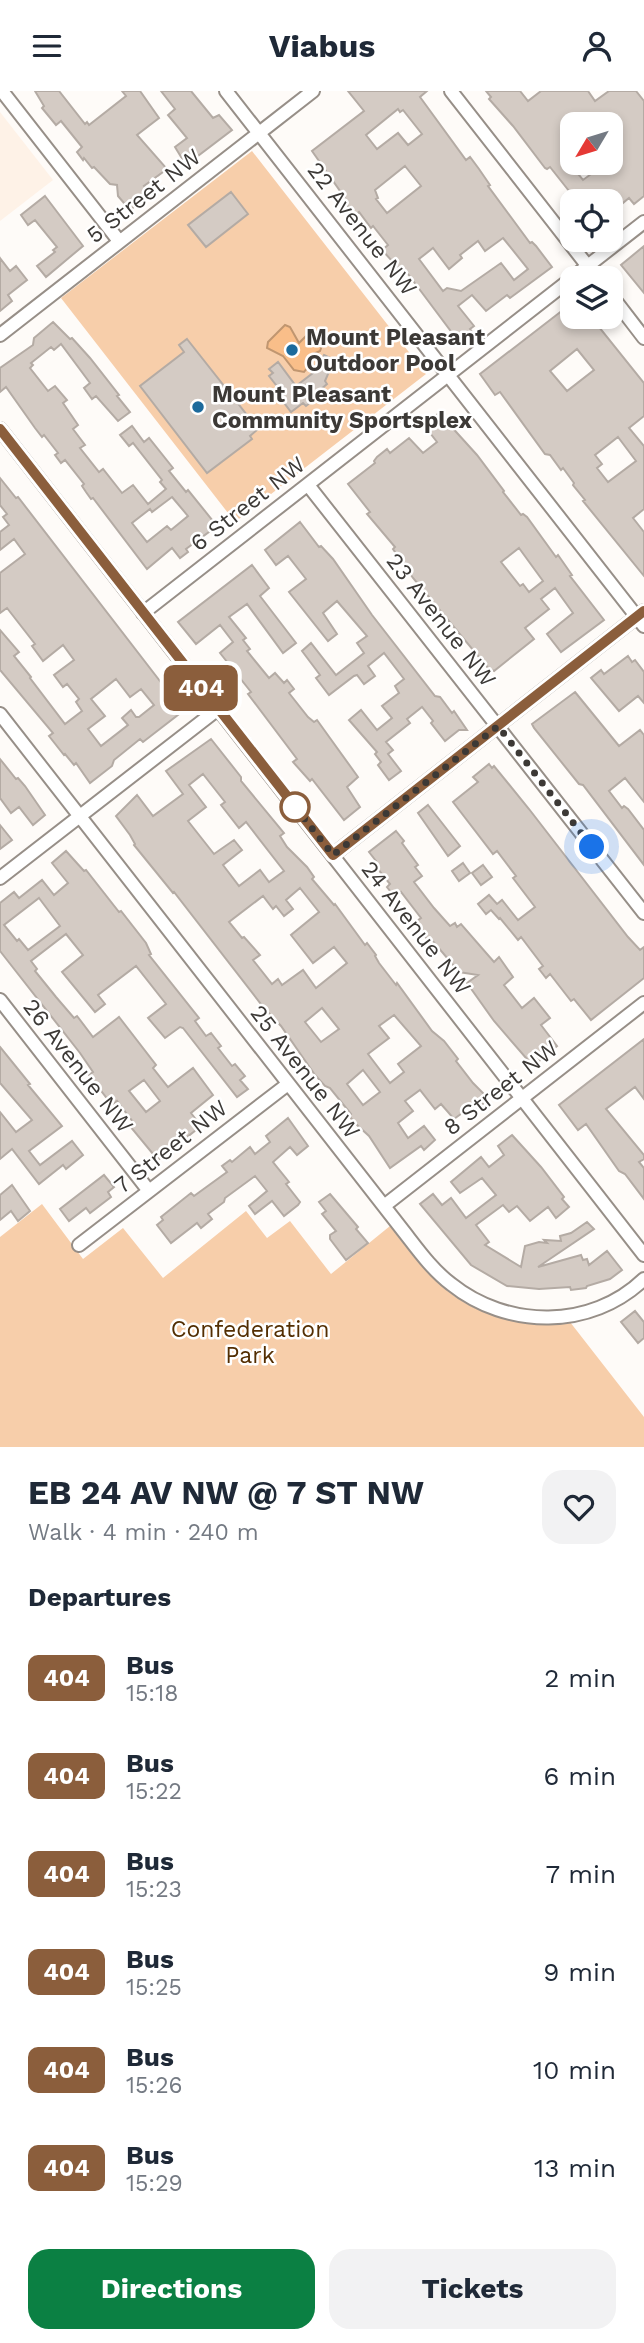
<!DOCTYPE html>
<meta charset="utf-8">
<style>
:root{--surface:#fff;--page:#f2f2f3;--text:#1f2937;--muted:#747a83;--accent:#0b8043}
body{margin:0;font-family:"Work Sans",sans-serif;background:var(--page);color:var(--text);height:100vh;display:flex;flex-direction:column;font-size:26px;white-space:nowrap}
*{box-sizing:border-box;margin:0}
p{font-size:23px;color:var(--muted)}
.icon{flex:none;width:38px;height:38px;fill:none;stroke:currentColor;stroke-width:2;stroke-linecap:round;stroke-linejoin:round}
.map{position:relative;height:1356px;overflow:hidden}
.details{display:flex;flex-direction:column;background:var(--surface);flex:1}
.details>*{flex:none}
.badge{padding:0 14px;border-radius:10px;font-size:24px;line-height:46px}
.needle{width:46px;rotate:232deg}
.controls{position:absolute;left:560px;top:21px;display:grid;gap:14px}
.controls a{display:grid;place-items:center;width:63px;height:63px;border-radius:14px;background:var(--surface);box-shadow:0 4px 10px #0003;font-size:35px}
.you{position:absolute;width:35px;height:35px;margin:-18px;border:5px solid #fff;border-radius:50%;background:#1a73e8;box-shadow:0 0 0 10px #1a73e833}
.map>.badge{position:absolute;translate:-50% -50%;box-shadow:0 0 0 4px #fff}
h2{padding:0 28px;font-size:26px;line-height:63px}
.round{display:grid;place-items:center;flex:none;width:74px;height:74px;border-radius:21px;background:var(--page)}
.headline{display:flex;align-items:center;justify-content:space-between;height:119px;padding:0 28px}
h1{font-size:33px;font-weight:700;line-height:52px}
.cta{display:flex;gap:14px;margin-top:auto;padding:14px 28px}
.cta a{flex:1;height:80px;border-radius:21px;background:var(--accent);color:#fff;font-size:28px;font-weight:700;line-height:80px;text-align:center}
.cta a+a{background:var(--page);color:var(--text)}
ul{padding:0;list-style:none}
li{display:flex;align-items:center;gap:21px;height:98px;padding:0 28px}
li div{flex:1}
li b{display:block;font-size:26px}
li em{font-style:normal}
li .badge{min-width:77px;font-weight:700;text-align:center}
header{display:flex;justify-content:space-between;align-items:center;height:91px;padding:0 28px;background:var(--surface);font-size:32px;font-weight:700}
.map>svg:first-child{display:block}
.built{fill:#fef2e7}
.green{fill:#f7ceaa}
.water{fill:#f9be89;stroke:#c09670;stroke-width:2}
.building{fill:#d4cbc4;stroke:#b4aba4;stroke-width:2;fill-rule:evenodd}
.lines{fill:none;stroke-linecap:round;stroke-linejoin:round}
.minor-casing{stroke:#978f88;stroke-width:16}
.minor{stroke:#fff;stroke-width:12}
.line-casing{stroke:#fff;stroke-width:16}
.line{stroke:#8b5e3c;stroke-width:10}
.walk{stroke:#3c3936;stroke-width:7;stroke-dasharray:0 12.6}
.poi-dot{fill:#1c6a9c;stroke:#fff;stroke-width:2.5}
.stop-dot{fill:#fff;stroke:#8b5e3c;stroke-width:3.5}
.labels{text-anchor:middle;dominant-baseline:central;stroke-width:5;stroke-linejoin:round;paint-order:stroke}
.street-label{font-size:23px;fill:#3c3936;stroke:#fff}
.poi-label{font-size:23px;font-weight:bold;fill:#3c3936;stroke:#fff;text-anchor:start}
.park-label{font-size:23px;fill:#532e02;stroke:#fff}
</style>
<header><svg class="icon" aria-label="menu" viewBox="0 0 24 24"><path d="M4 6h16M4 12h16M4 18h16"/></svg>Viabus<svg class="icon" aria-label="person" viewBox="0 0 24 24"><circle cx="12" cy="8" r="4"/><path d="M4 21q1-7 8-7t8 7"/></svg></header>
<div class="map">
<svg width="644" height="1356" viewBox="0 0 644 1356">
<rect width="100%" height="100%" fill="#fefbf8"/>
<path class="built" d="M0,21L53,89L0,130Z"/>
<path class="green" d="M252,60L426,283L235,431L61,207Z
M42,1113L83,1168L123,1137L163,1187L246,1120L267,1147L290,1130L331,1183L390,1135C445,1209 475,1234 570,1231L644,1326V1356H0V1146Z"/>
<path class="water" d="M285,234L290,236L299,252L310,241L318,242L324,249L320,260L309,265V275L304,281L294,279L283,265L267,257L268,251Z"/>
<path class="building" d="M35,0H59L85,33L87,31L89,34L126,5L122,0H140L159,27L137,44L167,78L144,95L148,100L143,104L145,107L130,119L118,105L117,94L110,93L94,76L92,77L84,67L83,69L77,61L82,56L61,30L56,34L42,17L44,15Z
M161,0H191L213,27L219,24L232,39L186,74L175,56L187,47L168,24L175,18Z
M348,0H427L420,6L466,69L470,66L479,78L490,94L488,95L530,152L532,151L536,155L552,176L510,207L507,204L486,220L472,204L458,215L474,235L470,238L472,241L459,251L405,179L402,181L382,159L388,154L373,135L371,137L359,121L355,124L345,112L347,110L312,60L364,20ZM398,18L400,21L403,19L422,43L408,54L398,42L377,58L366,44ZM405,75L421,95L387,122L376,108L378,107L375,99ZM503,147L528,178L514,189L501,172L461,200L447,197L443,200L419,168L433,157L449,178L462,167L460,164L478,150L485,160Z
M486,0H520L528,10L541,0H588L595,10L609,0H636L644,10V105L634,113L629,107L611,122V110H572L565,103L569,100L550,76L547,78L545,77L513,35L489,8L491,6ZM572,33H611V72H606L583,89L564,66L572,59Z
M231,101L248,123L206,156L188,134Z
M45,105L83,155L46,186L37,175L55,161L53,159L57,156L35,129L28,134L21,124Z
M644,155V202L621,174Z
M0,167L10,180L16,175L27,189L8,204L12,210L0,220Z
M572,212V226H591L644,292V325L629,337L644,355V418L633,427L644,441V485L583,410L585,409L573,394L574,392L563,377L561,379L550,364L545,363L500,301L495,304L480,283ZM577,258L594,279L567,300L550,280ZM618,346L636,370L608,391L597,377L602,373L595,364Z
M53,231L70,248L72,247L90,267L119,304L117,305L130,321L118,330L96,305L92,308L84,297L90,292L61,253L54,259L51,256L31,272L33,274L30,277L48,300L55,295L67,309L63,312L78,334L73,338L85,354L80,357L99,381L103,378L122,402L133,394L148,413L166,398L160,391L162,389L133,352L129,355L120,344L132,335L144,351L149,347L173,377L169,380L186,401L188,399L217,435L186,458L188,461L180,467L172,457L147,478L93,407L91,408L86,401L82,395L84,393L65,369L61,372L55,364L58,362L44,344L42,346L35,337L6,296L0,301V277L33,254L34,247ZM172,406L188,425L171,439L167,435L147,451L132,432L150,418L152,421Z
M187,248L258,338L250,345L252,348L207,382L140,295L184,261L179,254Z
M324,264L334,269L325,290L327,293L320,299L323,302L306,315L303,312L291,321L279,305L283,303L269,285L273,282L269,278L278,271L296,295L318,278Z
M439,322L477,364L504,400L503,401L521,424L523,423L527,426L556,466L558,464L572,484L570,485L604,529L561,561L547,543L573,522L555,497L541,508L549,518L525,537L534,548L494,580L488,577L413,487L393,458L395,456L367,423L370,421L348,393L375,372L374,370L377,366L387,358L390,362L409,347L423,362L437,351L427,338L430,336L426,332ZM519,457L543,490L529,501L523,493L520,495L501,471Z
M0,387L16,407L18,406L183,620L143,651L140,648L114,669L112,675L90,692L76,672L74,674L65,663L64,664L49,645L53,642L0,579V539L19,561L14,565L31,586L30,587L65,633L82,620L76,611L79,608L67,593L63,596L54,584L74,569L63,554L43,570L32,555L35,553L7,517L0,522V482L25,463L14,448L0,459V441L9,434L3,426L7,423L0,414ZM116,588L130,606L141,598L154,614L139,626H136L131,619L122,627L128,634L101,655L88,638L105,625L91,608Z
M300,431L319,456L321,455L333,468L372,524L435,605L440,606L452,622L454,620L467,639H459L445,650L431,632L433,630L422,616L407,628L410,632L386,651L393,659L388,663L401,680L389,689L378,674L381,671L375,663L377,661L349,629L361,619L377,639L392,627L382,615L399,602L395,595L404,588L384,562L368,575L375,585L364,593L357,584L354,585L329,604L316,587L320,584L302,560L311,552L336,584L364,562L357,552L367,545L337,510L323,522L337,543L328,550L289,501L306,488L288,465L276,474L265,459Z
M252,474L269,497L260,505L296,552L283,562L247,513L229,526L246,547L243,549L250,558L247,560L269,587L275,582L284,592L287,589L294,598L289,602L308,626L314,631L317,629L358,686L347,696L360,716L344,729L312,688L310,690L293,671L297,668L248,603L251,601L220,562L233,551L220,534L196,553L178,531Z
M628,565L632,571L635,569L644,581V612L638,605L619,620L591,587L601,579L604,583Z
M575,601L619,655L640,639L644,644V711L625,687L609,700L622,717L624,715L628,718L644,739V774L583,694L579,693L534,637L532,633Z
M211,648L241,686V690L284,742L280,745L287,756L307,776L314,786L312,788L334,814L335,813L365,854L367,852L376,864L375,865L379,872L396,894L397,892L432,940L444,950L458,968L456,970L473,992L485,1004L488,1009L469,1024L465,1020L454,1028L441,1013L435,1018L420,999L405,1010L413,1020L398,1032L408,1047L424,1035L435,1049L424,1059L421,1055L390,1077L369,1045L356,1033L349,1025L351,1023L330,997L325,995L315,984L281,935L264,917L174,801L173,802L134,754L135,753L130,744L116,725L137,704L153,725L183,703L166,680ZM203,683L225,711L221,714L239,737L246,731L284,780L269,791L260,779L239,795L223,774L242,759L234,749L214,763L188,730L206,716L189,694ZM300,797L319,821L291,844L313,872L334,856L347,872L316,897L303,879L282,894L278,888L272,893L253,869L260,864L244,846L242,847L229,831L263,805L273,818L276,815L284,825L293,818L286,809ZM322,917L339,938L321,951L305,931ZM394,924L421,955L398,973L404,981L390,992L368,963L389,947L379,935ZM363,979L380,1001L363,1014L347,993Z
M0,668L16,688L18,687L25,695L45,724L33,734L19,716L11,722L0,707Z
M489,673L492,677L494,675L529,718L628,846L640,859L644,856V887L591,929L574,908L571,910L550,883L546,887L539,878L543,875L521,846L518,849L500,827L499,828L491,819L486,823L478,813L489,804L497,813L502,809L518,829L535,816L513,787L516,785L497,760L493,763L453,711L478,691L473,686Z
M428,714L460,755L448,765L418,722Z
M0,734L12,749L0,758Z
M396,740L404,750L402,752L418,774L415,776L422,785L414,791L434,817L450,835L455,832L457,836L461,833L494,871L499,866L513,886L504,894L522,917L534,907L550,927L541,934L557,955L533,975L494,930L467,892L478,884L459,881L432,849L426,847L418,836L417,830L421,827L401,801L395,806L387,796L390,793L373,772L376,770L369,761Z
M66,760L84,780L86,779L119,821L121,820L146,852L151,863L149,864L199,927L195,930L206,945L211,942L221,955L218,957L232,975L235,973L245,985L240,989L248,998L237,1006L183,937L180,936L165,947L148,927L166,913L136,875L98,904L105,913L95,921L62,881L83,864L66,843L31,870L37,878L35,880L56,906L74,927L77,925L93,946L119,926L156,974L153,977L168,996L193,977L213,1004L191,1022L201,1035L158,1069L129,1034L133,1031L117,1010L112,1014L89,984L93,981L80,962L0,860V812L14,801L19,807L42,789L54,804L68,792L52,772ZM39,807L60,835L28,859L19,848L17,850L4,834ZM144,989L160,1010L146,1021L129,1000Z
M463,772L470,782L459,790L452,780Z
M483,774L492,786L481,794L472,782Z
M644,948V1008L635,996L606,1018L644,1064V1068L639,1071L644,1077V1108L625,1083L619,1080L586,1033L578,1039L559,1014Z
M0,956L30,993L28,994L62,1035L29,1060L40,1074L72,1050L83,1064L66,1078L63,1074L39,1093L12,1058L0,1068V1021L16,1041L32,1029L0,992Z
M288,1027L308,1055L297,1064L290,1056L273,1071L289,1091L286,1093L300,1111L298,1114L284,1125L272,1110L255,1123L249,1115L267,1100L255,1085L225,1107L224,1111L208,1123L212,1128L201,1137L197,1132L171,1152L157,1134L163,1129L161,1126L191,1102L194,1105L227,1081L222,1075L230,1069L232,1071L250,1056L255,1063L270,1051L266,1045Z
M512,1044L541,1076L564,1106L562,1108L569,1116L556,1127L548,1116L530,1130L517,1115L509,1121L503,1114L476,1134L489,1151L485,1154L521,1176L525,1155L539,1151L547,1152L544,1149L561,1150L560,1145L571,1142L587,1131L594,1138L538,1176L581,1164L583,1169L587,1168L589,1174L607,1160L622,1179L610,1188L587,1195L586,1197L571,1199L570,1196L539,1198L507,1195L471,1174L420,1113L433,1103L442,1114L451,1107L466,1127L496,1104L482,1087L460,1102L451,1091L481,1066L489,1076L504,1064L498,1055Z
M104,1084L114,1096L108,1101L111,1106L90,1122L86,1117L69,1130L60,1118Z
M12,1094L30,1120L18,1130L11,1120L0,1129V1104Z
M330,1103L358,1136L356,1138L368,1152L346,1169L330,1148V1144L336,1140L322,1123L326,1120L319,1111Z
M635,1220L644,1231V1247L638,1252L621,1231Z"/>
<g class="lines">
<g class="minor-casing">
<path id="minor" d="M2,0L119,150
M226,0L644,535
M451,0L597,187
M611,204L644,247
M0,244L313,0
M0,338L644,1164
M308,394L644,822
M143,522L644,131
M0,623L401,1137C416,1156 431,1178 451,1193C507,1238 591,1239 644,1188
M333,764L644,520
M0,787L218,618
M0,909L149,1100
M384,1115L644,912
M79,1154L288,993"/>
</g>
<use href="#minor" class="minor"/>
</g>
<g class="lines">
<g class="line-casing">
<path id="line" d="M0,338L333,764L644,520"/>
</g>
<use href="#line" class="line"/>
<path class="walk" d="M295,716L292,712L333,764L498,635L592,756"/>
</g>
<g class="poi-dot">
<circle cx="292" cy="259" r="7"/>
<circle cx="198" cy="316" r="7"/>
</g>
<circle class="stop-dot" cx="295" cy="716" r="14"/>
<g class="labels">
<g class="street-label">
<text transform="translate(144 105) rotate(-38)">5 Street NW</text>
<text transform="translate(362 138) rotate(52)">22 Avenue NW</text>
<text transform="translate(248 413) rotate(-38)">6 Street NW</text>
<text transform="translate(441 529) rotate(52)">23 Avenue NW</text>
<text transform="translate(416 837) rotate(52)">24 Avenue NW</text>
<text transform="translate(78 975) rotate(52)">26 Avenue NW</text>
<text transform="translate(305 981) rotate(52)">25 Avenue NW</text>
<text transform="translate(501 997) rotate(-38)">8 Street NW</text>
<text transform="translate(171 1056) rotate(-38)">7 Street NW</text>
</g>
<g class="poi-label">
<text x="306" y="246">Mount Pleasant<tspan x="306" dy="26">Outdoor Pool</tspan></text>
<text x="212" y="303">Mount Pleasant<tspan x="212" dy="26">Community Sportsplex</tspan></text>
</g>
<g class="park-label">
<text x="250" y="1238">Confederation<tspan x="250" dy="26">Park</tspan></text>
</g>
</g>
</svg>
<div class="controls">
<a><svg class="needle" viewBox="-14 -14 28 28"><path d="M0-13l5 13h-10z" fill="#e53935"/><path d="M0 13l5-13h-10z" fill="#747a83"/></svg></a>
<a><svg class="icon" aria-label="locate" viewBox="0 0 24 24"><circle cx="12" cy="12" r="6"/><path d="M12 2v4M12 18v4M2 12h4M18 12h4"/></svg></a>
<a><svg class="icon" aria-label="layers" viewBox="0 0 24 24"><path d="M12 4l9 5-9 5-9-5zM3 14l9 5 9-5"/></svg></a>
</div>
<div class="you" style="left:592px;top:756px"></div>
<b class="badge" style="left:201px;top:597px;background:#8b5e3c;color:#fff">404</b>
</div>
<section class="details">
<div class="headline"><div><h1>EB 24 AV NW @ 7 ST NW</h1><p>Walk · 4 min · 240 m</p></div><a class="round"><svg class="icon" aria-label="heart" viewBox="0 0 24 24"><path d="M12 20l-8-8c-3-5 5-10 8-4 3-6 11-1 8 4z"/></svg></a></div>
<h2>Departures</h2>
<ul>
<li><span class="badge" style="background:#8b5e3c;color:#fff">404</span><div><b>Bus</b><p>15:18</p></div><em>2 min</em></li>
<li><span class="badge" style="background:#8b5e3c;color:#fff">404</span><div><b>Bus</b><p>15:22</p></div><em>6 min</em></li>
<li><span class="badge" style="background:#8b5e3c;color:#fff">404</span><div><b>Bus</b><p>15:23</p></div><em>7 min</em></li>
<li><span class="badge" style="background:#8b5e3c;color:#fff">404</span><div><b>Bus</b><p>15:25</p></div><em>9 min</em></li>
<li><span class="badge" style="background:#8b5e3c;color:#fff">404</span><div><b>Bus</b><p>15:26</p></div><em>10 min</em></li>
<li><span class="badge" style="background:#8b5e3c;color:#fff">404</span><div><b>Bus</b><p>15:29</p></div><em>13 min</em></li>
</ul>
<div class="cta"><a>Directions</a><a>Tickets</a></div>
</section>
